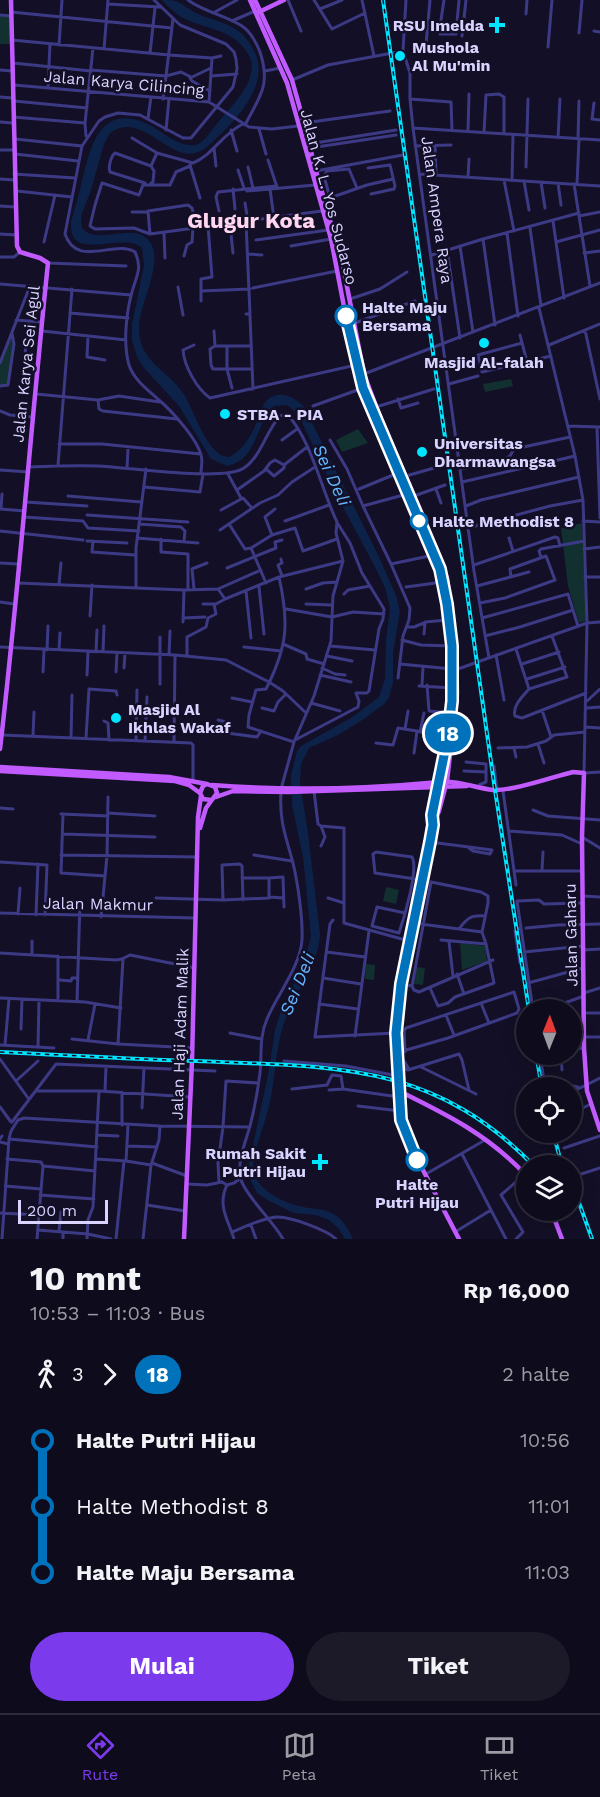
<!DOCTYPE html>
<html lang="id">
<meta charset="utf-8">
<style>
:root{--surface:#0e0b1c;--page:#1c1929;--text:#f1f3f6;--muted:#9b9ba3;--line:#2e2b3b;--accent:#7c3aed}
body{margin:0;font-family:"Work Sans",sans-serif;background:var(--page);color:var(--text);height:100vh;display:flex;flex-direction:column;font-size:22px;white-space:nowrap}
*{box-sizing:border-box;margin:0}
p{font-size:20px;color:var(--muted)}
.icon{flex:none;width:33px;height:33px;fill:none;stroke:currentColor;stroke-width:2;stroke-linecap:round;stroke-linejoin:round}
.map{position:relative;height:1239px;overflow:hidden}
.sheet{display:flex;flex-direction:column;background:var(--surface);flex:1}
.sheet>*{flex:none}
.badge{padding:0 12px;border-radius:20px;font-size:21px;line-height:39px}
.needle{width:39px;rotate:1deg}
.controls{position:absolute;left:516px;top:999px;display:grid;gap:12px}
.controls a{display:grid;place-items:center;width:66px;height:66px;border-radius:50%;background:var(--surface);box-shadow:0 3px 15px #0003,0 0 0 2px var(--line);font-size:30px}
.scale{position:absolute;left:18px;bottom:15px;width:90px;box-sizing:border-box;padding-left:6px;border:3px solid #d9d4ff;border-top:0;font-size:16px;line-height:21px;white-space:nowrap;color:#d9d4ff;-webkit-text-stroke:4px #130f26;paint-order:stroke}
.map>.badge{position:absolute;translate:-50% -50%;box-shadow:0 0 0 3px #fff}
.legs{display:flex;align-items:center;gap:9px;height:66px;padding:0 30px;font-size:20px}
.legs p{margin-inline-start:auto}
.head{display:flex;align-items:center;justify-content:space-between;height:102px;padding:0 30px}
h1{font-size:33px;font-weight:700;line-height:45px}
.action{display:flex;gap:12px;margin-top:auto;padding:12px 30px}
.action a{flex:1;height:69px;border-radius:36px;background:var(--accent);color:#fff;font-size:24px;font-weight:700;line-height:69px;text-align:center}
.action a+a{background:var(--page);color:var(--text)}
ul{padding:0 30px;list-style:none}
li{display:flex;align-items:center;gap:21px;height:66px;font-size:22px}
li i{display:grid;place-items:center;width:9px;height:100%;margin:0 8px;background:currentColor}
li i::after{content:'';width:15px;height:15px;margin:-8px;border:4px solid;border-radius:50%;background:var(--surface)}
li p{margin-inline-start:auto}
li:first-child i{background:linear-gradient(#0000 50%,currentColor 0)}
li:last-child i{background:linear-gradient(currentColor 50%,#0000 0)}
.dock{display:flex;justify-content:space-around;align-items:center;height:84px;border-top:2px solid var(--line);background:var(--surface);font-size:16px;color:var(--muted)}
.dock a{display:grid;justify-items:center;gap:3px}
.dock .current{color:var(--accent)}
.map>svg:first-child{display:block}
.green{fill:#12302f}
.water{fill:#0c2248}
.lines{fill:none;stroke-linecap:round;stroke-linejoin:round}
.minor{stroke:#3d3a85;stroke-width:3}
.major{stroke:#c25bff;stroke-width:4.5}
.rail-casing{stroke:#00e5ff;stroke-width:4}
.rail{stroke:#130f26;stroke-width:1.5;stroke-dasharray:4.5;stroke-linecap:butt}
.line-1-casing{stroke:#fff;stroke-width:14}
.line-1{stroke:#0072bc;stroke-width:9}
.poi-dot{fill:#00e5ff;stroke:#130f26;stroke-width:2}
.stop-1-dot{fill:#fff;stroke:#0072bc;stroke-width:3}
.labels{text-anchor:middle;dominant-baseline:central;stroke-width:5;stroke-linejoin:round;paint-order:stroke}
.poi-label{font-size:16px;font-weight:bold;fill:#d9d4ff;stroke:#130f26;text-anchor:start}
.street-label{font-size:16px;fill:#d9d4ff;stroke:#130f26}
.stop-label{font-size:16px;font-weight:bold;fill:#d9d4ff;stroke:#130f26;text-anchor:start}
.water-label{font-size:18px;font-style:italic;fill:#62b6ff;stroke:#130f26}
.district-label{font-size:22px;font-weight:bold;fill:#ffd6f0;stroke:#130f26}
</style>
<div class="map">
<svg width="600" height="1239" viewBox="0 0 600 1239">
<rect width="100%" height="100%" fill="#130f26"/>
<path class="green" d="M0,16L10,17L11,44H0Z
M11,334L14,344L7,386H0V365Z
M511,379L513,386L485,392L483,384Z
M358,429L368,443L342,452L336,440Z
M582,523L586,621L579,623L568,586L561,528Z
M386,887L399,890L396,904L383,901Z
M460,943L485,946L487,961L462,970Z
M366,964L375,965L374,980L365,979Z
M416,967L425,968L423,985L414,984Z"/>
<path class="water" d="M162,0C166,0 172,0 176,1C185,5 191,12 203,16C214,20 227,23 237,30C243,34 248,40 252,47C275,82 234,123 208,146C174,176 146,107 110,133L104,144L91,190L81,216L82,228C99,247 134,220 150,242C165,264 137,306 139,332C141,362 168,371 183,393C194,409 207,457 229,457C243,450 252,435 257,421C260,414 262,405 267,400C280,389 295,397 304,407L378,555L396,595L400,611L393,653V682L389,698L384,704L364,719L338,735L309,748L301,764L300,783L308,833L320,934C318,965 299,987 287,1015C276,1041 276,1070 271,1097C267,1120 256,1142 253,1165C252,1187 280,1201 299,1206C310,1209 322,1208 332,1213C343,1219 348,1228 353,1239H345L339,1229L329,1220L315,1215L294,1213L267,1200L257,1193L247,1173L268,1075L275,1030L282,1008L304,964L311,936L303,857L292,805L291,775L297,751L301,746L351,718L379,697L385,678L386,639L390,609L386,590L375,567L336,494L298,414L287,405L274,406C255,424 258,460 227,466L211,459L179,406L144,368L137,357L132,340V324L144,266L142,248C124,230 68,265 71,222C75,208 79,194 82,181C91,145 100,101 150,125C164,133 178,147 196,145C206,140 209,133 216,125C230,107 253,88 252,63C242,34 218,31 192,22C180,18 170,9 162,0Z"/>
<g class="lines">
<path class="minor" d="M154,0L180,25L226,44L234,52L236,59L237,69L233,87L191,138H183L140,115L118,113L105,117L99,121L82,146L65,234C77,269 114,239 135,252C143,269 136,276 132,292C126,313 123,344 129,365C134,380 148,390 159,400C172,411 197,439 201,455C203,460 201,468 201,473
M188,0C204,12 225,15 242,26C251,32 256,42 260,52C271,85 260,96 245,125
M288,0L301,31
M314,0L332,29L365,13
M362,0L374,56
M406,0L403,51L410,73V99L413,128L474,571L489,658
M108,4L160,7
M320,9L342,0
M11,12L172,28
M213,13L237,0
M526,14L527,0
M0,15L11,16
M441,20L444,0
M232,21L255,11
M594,31L600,32
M579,33L582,0
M440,34H456L459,0
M462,36L466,0
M12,40L169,55L212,58L221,56
M59,45L62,0
M426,45L430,0
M548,47L552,0
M104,49L108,0
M150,53L155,8
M13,63L91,71
M0,70L12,71
M91,70L166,76L173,19
M265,71L280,68
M211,76L237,74
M292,80L328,65L403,51
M14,85L209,102L249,127L272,129L298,126
M48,87L50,44
M210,91L192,81L190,78L211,68
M0,97L12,98
M163,99L166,76L181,72L191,77
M410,99L451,102L452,130
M14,101L87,108
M209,102L212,58
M594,103L592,119L600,120
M13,117L85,123
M148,118L151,97
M0,122L13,123
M304,123L390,111
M413,128L600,140
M259,129L266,154
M166,130L169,99
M231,130L237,151
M468,131L469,94
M484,133L486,95L499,94L504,97V133
M86,136L85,123L93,48
M132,138L157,153L193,163C213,155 223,133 243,124
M558,138L560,99
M15,139L82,146
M578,139L579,101
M309,144L396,130
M415,146L451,145
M435,146L436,174
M214,148L216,166
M310,148L396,135
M0,150H13
M15,154L78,161
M268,160L277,187
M190,165L200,198
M190,166L176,172L170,185H143L139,195L102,183L95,205L90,226L95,229L134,228L150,234L148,211L188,205L192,208L197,228
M248,167L253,188
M526,167L528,99
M368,168L390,165L395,186L394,189L371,194
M238,170L244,188
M316,171L403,155
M14,174L75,178
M419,174L600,186
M468,177L469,159
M0,179L14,180
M504,180L514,231
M512,180L513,135
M524,181L529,210
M541,182L545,208
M145,183L110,172C108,167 111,156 115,153L151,166
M151,183L153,182L154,171L151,166L157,153
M558,183L561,205
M574,184L590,286
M577,184L579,139
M233,189L235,209
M270,189L274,218
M17,191L72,197
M247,191L315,185
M330,198L324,176L327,171L349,169L357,188
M324,200L367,185L393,179
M245,203L248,222
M0,206L15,207
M219,211L216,197L218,192L276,186
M132,212H148
M579,216L600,212
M553,221L564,298
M230,224L233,253
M530,228L541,306
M164,233L165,258
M507,233L518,316
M0,234L16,235
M150,234L322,211
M483,239L495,325
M256,240L328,230
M44,242L55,195
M556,242L600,230
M291,246L331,239
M460,246L473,332
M447,250L460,338
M584,253L600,251
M248,254L262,255
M432,255L483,239L579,213
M184,256L187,245L192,242L193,228
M0,257H14L20,252
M48,263L126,266
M0,284L131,295
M178,287L183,315
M253,288L337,271
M201,291L250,289
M350,299L380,289L407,272
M201,301V279L212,277L208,226
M539,308L575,456L583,500L587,623L584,773L600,772
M70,313L128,318
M246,314H250L246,222
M250,316L253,389
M16,320L41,322
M355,323L415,301
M585,330L600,399
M42,331L126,340
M214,331L215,346H251
M520,335L527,362
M88,336L87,357L105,360
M522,343L478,355L482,372L551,356
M194,345L183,350C184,366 197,389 210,398L356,365
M549,345L600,324
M215,346L210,349L211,365L213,369H252
M227,346V369L232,388
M25,354L29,321
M0,363L30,286
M364,374L600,283
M449,384L478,376
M0,386L8,385L14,344L12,333
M36,394L98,400L119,396L160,402
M398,399L401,408L418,403
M98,400L99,409L103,411L177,419
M313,406L363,388
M376,407L434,389
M0,411L10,415L32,417
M568,426L600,427
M597,427L600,518
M282,440L297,429
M330,440L347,469L363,506
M59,444H102L201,454
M58,465L72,289
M29,467C52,466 75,465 98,466C127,467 223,482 244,468C261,457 266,431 280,416L287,414C312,441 321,489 337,522L336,533L343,561L333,596L331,641L314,696L294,742L281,789
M127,468L128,449
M266,469L274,476L284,468V465
M460,469L501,461L510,456L514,449L570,437
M0,470L29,472
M228,474L241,498
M406,476L441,466
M462,482L575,456
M144,487L200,492L203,474
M359,489L398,473
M436,489L441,503
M237,490L264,471L270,463L275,460L284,465L307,447
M68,496L141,502
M414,496L445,485
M26,502L87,506
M466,506L481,500L579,477
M0,509L25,511
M1,509L2,494
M221,510L243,498L252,508
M87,515L188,522
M24,517L83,521L88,528L139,531
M285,521L329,505
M583,521L600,522
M139,524L181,527L185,531L184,541
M229,524L245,549L251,548
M468,528L550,506L583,500
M220,530L260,503L278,495L292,482L315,467
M0,531L83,540
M272,535L265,517L275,509
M137,538L198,543
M509,538L513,551
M161,539V552L188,554V590
M87,541L127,543
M93,541L92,552L135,555
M584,549L600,547
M541,557L539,551L541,549L584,541
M281,559L282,563L278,565L282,576
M0,563L18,564
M391,564L363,506L407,494
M474,565L555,537L558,538L560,546
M227,568L276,548L275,542L282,540
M279,577C289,622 288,646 266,689L256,690L249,715L248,727L294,742
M585,577H600
M18,583L184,590L218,589L225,599L279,577L343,561
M266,583L251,548L272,535L295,528L303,551L337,539
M59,584L61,563
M477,586L529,572
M136,587V548L146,469
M259,587L264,634
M406,587L443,582
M194,589L192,569L207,563
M218,589L261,570
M306,589L323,583L337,582
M246,591L251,638
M344,594L348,590L370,586
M0,602L14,604
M480,603L505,598L555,580L546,556L510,569L511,577
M203,604H216L225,599
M306,604L332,605
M286,609L332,617L353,612L384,614
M90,616L92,585
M184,618L205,617
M482,618L568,594L578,626
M183,622L184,590
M407,627H414L424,623
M424,634L425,622L447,620
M485,636L520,627L573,610
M160,637V684
M402,640L421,645L452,646
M283,644L306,654L307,659L324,664
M330,646L375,650
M0,647L175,655L226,660L269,682L283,691L306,713
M244,647L281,651
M516,649L529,689C523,696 512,706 515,716L522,718L586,693
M47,650L48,626
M59,650L60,633
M96,652L97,630
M103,652L104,626
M169,655L170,631
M496,655L504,700
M187,656V637L206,627L208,618L216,614L214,604
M327,656L352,661
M400,664L452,669
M522,664L559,652
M124,668L125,653
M322,668L335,674L345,675
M458,669L587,623L600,622
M43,672L44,650
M116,672L117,653
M87,675L88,652
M320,675L351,682
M398,678L403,636L409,620L410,608L391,564L434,555
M527,679L565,667
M422,685L423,667
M427,685L429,711L450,713
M419,686L453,688
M529,689L567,677L552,636
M232,698L252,702
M587,701L600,689
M311,703L340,711
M262,708L274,711L278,702L286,694
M587,708L600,707
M542,710L551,737
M218,720L226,722L225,731L227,733L257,737L261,731
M104,721L108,723L109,740
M585,727L600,728
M405,729L408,711
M420,732L424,713
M2,735L191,743L193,745V780
M33,736L34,712
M71,738L72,695
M86,738L89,689L116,691L117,695
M295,740L358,707L359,701L356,693H367L369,691L379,629L383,619L384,609L362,573L350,543L338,524
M136,741L137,690
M145,741L147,697
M174,742L175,655
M376,743L393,745L398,728L448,736
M538,744L544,763
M498,748L527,747L546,741L554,735L585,732
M514,748L516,757
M414,753L417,731
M466,762L486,764V782L479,785V788
M494,766L497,790
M464,771L486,772
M314,791L318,824L321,826L344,828V923L409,941
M503,791L516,885
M281,792C279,821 286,837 293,863C298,884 303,919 302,940C300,967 277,995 267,1019C259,1037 262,1054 260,1073C258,1089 255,1106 251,1122C247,1140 236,1160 241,1180C246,1196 273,1221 283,1239
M0,808L13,809
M533,810L548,816L600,820
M108,813L155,816
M61,814L108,816
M63,814L61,873L105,876
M321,826L325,837L321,846
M509,831L562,835L582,844
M63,834L155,837
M582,837L600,848
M430,842L492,850
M469,848L473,851L490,854L492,850
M61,855L198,857
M254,855L292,861
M0,862L47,865L45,915
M542,870L543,852
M515,871H582
M269,878L283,877L284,907
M583,896L600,897
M270,897L283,898
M156,898L223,900L269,898V878H242
M328,898L344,903
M223,900L222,865L240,864L242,866L243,900
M0,913L194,918
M405,913L377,907L372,926L399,933C404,918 419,869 412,857L376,852L373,854L375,873L422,880
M18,914L20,888
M36,915L38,864
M101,917L107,856L108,797
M333,920L330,924L315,1037L396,1033
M413,923L482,932
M526,928L558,925L600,924
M459,929C467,918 471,915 485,916
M441,940L486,944L482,932
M449,942L453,976
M583,950L600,949
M327,952L365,957
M524,952L583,946
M0,953L116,960L122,959L130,955L195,968
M32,955V941
M58,956V998
M520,963L515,931L520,928
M457,974L464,994
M323,978L361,984
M60,980L71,981L72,978H78
M528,983L583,968
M401,984L412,986L414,990L419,992L493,960
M412,986L431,882L481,892L488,896V903L482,932
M430,988L438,1006L448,1003L455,997L494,983L486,944
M584,993L600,988
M0,998L85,1002L121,1008
M77,1002L80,902
M481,1003L489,1023
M319,1004L358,1009
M533,1010L517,901L539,900L544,904L583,903
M545,1010L584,996
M583,1013H600
M446,1015L454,1035
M572,1022H583
M21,1029L22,999
M230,1033L261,1039
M355,1036L369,931
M584,1037H600
M72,1039L118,1044L193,1048
M88,1040L95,1004
M118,1044L123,959
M0,1045L54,1048
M5,1045L9,999
M38,1047L39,1000
M572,1049L584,1048
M396,1053L448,1038L517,1013L519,1009L514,992L406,1028L404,1031L405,1052
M399,1053L409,1069
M540,1054L545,1088
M561,1054L562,1070
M0,1059L28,1098
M284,1061L346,1066L398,1076
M404,1063L405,1069L408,1070L459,1054L462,1060L469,1090
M421,1067L476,1094
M16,1081L38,1061
M567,1085L578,1087
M292,1089L327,1085L332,1075L341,1076L343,1089
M329,1090L343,1089L399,1097
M36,1091H99L190,1097
M105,1091L106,1066
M572,1092L600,1078
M358,1106L400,1111
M0,1107L11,1122
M142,1108L144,1068
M572,1113L591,1104
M12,1122L56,1064L215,1071
M122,1125V1092
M98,1135L118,1136
M0,1139L2,1136
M9,1139L97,1147
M0,1142L8,1144
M127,1146L157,1147
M564,1148L600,1136
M462,1154L506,1239
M7,1159L41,1162L43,1166L95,1171
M96,1159L126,1161L151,1165
M126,1161L128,1125
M152,1163L187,1176
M426,1174L485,1140
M575,1176L600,1168
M219,1182L218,1163L223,1127L226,1081L258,1083
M187,1184L207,1185L222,1182L227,1185
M5,1186L41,1189
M40,1195L94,1199
M147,1205L185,1211
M0,1213L39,1215
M251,1225L256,1239
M38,1230L88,1234L111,1239
M59,1231L61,1212
M232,1232C244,1227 265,1217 278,1217C291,1217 327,1230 336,1239
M455,1232L491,1210
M2,1239L9,1139L11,1131L18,1120L24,1118L160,1126L250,1127
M37,1239L43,1166
M63,1239V1232
M87,1239L88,1220L93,1207L99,1091
M116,1239L124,1161
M143,1239L151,1165L159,1140L160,1126
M234,1239C228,1219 217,1206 227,1185L234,1183L241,1178
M516,1239L523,1232L501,1195L525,1174"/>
<path class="major" d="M250,0L287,83L331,239L351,343L363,388L440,569L443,582L452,646L453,688L448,736L432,815L433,825L430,842L401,984L396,1033L399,1104L402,1125L412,1149L459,1239
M255,0L292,80L301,112L316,171L343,266L364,374L382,422L424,519L447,578L456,649L457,694L447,781L439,811L433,825
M259,12L284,0
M0,749C19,587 31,425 48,263L40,258L20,252L17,246L11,0
M0,767L169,777L207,784
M0,771L175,781L189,785L200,793
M212,785C287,791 365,789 440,782C458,780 475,788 493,790C514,791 552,777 573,772L584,773L582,837L584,1048L587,1091L600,1130
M216,797L233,791L288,792L467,786
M200,828L206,808L217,793L215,787L207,784L203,786L200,793L203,799L211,800
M399,1091C448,1115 488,1135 526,1175
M551,1210L562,1239
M184,1239L192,1061L198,817L201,796"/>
<g class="rail-casing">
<path id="rail" d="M383,0L495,790L529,1010
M0,1052C65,1055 131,1059 196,1061C332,1067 432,1061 534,1166
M536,1054L542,1088
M553,1132L562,1166
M572,1183L592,1239"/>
</g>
<use href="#rail" class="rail"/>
</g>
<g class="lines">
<g class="line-1-casing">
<path id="line-1" d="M346,316L363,388L440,569L447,604L452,646V701L448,736L432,815L433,825L430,842L401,984L396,1033L401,1120L417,1160"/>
</g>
<use href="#line-1" class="line-1"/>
</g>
<g class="poi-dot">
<path d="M494 16h6v6h6v6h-6v6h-6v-6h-6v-6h6z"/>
<circle cx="400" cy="56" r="6"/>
<circle cx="484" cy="343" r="6"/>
<circle cx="225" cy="414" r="6"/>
<circle cx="422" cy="452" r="6"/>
<circle cx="116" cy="718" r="6"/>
<path d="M317 1153h6v6h6v6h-6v6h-6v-6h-6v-6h6z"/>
</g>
<g class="stop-1-dot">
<circle cx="346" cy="316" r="10"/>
<circle cx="419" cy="521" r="8"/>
<circle cx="417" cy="1160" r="10"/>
</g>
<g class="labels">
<g class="poi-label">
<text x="484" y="25" text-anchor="end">RSU Imelda</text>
<text x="412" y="47">Mushola<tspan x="412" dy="18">Al Mu'min</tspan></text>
<text x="484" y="362" text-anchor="middle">Masjid Al-falah</text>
<text x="237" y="414">STBA - PIA</text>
<text x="434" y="443">Universitas<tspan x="434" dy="18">Dharmawangsa</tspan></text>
<text x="128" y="709">Masjid Al<tspan x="128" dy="18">Ikhlas Wakaf</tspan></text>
<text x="306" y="1153" text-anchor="end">Rumah Sakit<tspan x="306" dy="18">Putri Hijau</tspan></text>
</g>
<g class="street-label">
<text transform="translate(124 83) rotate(5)">Jalan Karya Cilincing</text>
<text transform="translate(329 197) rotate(75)">Jalan K. L. Yos Sudarso</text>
<text transform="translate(437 210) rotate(82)">Jalan Ampera Raya</text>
<text transform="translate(26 364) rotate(-84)">Jalan Karya Sei Agul</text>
<text transform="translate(98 904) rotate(1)">Jalan Makmur</text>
<text transform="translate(571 935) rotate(-91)">Jalan Gaharu</text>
<text transform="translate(180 1034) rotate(-88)">Jalan Haji Adam Malik</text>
</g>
<g class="stop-label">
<text x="362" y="307">Halte Maju<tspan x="362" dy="18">Bersama</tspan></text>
<text x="432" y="521">Halte Methodist 8</text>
<text x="417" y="1184" text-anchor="middle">Halte<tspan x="417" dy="18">Putri Hijau</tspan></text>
</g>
<g class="water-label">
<text transform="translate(332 475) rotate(65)">Sei Deli</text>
<text transform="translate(297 984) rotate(-68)">Sei Deli</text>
</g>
<g class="district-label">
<text x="251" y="220">Glugur Kota</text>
</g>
</g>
</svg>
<div class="controls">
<a><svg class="needle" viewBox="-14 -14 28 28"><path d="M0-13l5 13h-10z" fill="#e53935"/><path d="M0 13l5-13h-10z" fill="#9b9ba3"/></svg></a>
<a><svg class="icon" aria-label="locate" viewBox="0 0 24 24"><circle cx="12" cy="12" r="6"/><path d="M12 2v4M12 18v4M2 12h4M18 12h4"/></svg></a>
<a><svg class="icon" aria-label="layers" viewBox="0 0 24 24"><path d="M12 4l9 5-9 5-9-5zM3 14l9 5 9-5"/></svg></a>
</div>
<div class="scale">200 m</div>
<b class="badge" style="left:448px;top:733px;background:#0072bc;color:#fff">18</b>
</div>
<section class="sheet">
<div class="head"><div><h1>10 mnt</h1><p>10:53 – 11:03 · Bus</p></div><b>Rp 16,000</b></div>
<div class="legs"><svg class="icon" aria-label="walk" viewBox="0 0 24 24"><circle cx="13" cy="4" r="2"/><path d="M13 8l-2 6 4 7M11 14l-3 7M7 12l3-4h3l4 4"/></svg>3<svg class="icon" aria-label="forward" viewBox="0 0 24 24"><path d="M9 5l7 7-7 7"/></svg><b class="badge" style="background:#0072bc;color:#fff">18</b><p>2 halte</p></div>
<ul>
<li><i style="color:#0072bc"></i><b>Halte Putri Hijau</b><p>10:56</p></li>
<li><i style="color:#0072bc"></i><span>Halte Methodist 8</span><p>11:01</p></li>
<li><i style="color:#0072bc"></i><b>Halte Maju Bersama</b><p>11:03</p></li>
</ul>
<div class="action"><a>Mulai</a><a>Tiket</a></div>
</section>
<nav class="dock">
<a class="current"><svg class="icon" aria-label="directions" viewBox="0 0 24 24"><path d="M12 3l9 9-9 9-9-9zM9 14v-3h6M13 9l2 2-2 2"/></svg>Rute</a>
<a><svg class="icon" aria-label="map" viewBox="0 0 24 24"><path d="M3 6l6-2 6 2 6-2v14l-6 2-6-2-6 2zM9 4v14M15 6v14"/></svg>Peta</a>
<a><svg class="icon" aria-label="tickets" viewBox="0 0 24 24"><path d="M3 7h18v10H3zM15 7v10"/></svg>Tiket</a>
</nav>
